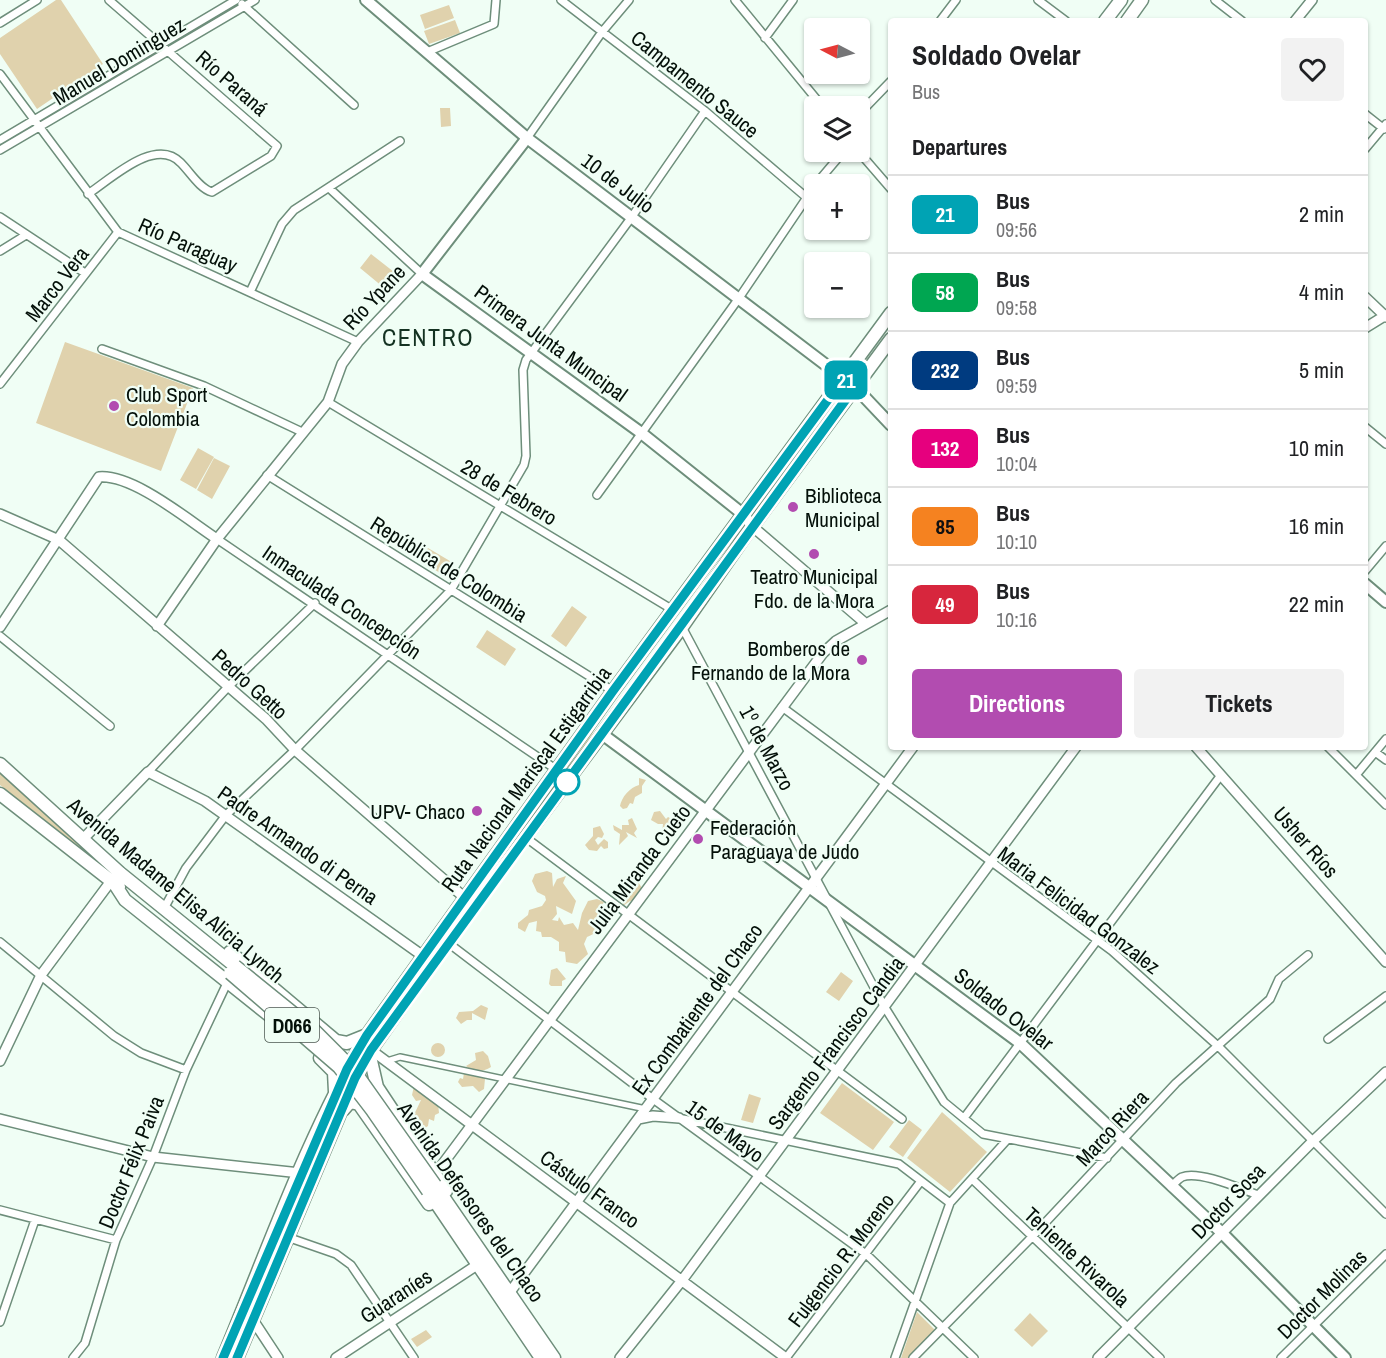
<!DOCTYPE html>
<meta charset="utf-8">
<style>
:root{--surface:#fff;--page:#f2f2f2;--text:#202124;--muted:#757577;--line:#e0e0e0;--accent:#b24cb0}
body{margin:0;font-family:"Archivo Narrow",sans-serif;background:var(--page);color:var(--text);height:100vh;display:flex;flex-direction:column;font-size:22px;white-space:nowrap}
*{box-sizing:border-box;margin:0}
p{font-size:20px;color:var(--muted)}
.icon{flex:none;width:33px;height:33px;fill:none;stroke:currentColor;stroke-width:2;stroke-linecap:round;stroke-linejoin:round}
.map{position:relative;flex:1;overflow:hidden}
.side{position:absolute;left:888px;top:18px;width:480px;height:732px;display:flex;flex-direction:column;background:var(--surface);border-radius:6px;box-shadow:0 2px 4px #0004}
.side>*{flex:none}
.badge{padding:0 12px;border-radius:9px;font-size:21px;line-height:39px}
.needle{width:39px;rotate:276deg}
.tools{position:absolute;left:804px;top:18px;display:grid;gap:12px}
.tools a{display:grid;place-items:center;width:66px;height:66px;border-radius:6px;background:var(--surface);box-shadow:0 2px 4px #0004;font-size:30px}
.map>.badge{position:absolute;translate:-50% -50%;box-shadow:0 0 0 3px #fff}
h2{padding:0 24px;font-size:22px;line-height:54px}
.round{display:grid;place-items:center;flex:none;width:63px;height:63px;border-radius:6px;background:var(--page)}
.head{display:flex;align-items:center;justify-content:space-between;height:102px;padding:0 24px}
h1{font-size:28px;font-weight:800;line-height:45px}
.primary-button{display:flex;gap:12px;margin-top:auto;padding:12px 24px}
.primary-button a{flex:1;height:69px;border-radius:6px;background:var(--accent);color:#fff;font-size:24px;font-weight:800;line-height:69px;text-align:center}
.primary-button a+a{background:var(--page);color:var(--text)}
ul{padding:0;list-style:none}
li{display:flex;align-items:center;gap:18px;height:78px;padding:0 24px;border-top:2px solid var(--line)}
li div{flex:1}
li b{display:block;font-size:22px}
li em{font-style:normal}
li .badge{min-width:66px;font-weight:700;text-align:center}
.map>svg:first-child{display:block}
.green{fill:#e0d2ad}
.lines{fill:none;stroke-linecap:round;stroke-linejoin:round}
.pedestrian-casing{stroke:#6e8e7b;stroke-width:8}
.minor-casing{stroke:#6e8e7b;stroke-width:10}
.tertiary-casing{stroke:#6e8e7b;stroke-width:12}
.secondary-casing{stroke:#6e8e7b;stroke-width:14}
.trunk-casing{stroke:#6e8e7b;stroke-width:15}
.pedestrian{stroke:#fff;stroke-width:5}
.minor{stroke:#fff;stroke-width:7}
.tertiary{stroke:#fff;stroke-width:9}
.secondary{stroke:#fff;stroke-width:10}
.trunk{stroke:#fff;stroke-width:12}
.trunk-bridge-casing{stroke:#6e8e7b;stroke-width:15;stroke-linecap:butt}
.trunk-bridge{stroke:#fff;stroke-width:12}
.line-casing{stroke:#fff;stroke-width:14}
.line{stroke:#00a3b4;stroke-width:9}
.poi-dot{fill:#b24cb0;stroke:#f0fef5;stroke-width:2}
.stop-dot{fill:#fff;stroke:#00a3b4;stroke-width:3}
.labels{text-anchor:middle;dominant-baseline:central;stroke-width:4.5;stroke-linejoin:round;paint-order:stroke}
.shield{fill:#f0fef5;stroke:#4b5750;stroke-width:1.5}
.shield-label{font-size:20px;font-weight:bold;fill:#041009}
.street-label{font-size:21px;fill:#041009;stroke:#f0fef5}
.poi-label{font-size:21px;fill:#041009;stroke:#f0fef5;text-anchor:start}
.quarter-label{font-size:24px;letter-spacing:1.5px;fill:#143222;stroke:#f0fef5}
</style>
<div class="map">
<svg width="1386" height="1358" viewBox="0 0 1386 1358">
<rect width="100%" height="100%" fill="#f0fef5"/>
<path class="green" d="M56,0H61L103,64L37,109L0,54V38Z
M449,5L454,18L425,29L420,15Z
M455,20L460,33L429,44L424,31Z
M157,52L158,53L43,119H44Z
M440,108H450L451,126L441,127Z
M371,254L394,272L383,287L360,268Z
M65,342L193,388L161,471L36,423Z
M198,448L214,457L196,489L180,480Z
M214,458L230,466L212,499L197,490Z
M428,548L455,564L447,577L420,561Z
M572,606L587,617L566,647L551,636Z
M487,630L516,649L505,666L476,647Z
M600,720L583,750L424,965L581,749Z
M0,769L112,875L0,785Z
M639,778L646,780L642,786V793L635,797L633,804L630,803L627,808L623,809L620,806C621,798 630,787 639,785Z
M660,811L666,819L668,817L677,822L676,834H671L669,839L662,833L663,824H658L651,820L654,812Z
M632,818L637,829L634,833L637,838L626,832L628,836L619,845L620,834L614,830L613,825L622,830V825H629L628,820Z
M600,826L604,834L602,838L598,837L595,840L598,845L604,839L608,842V848L604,849L601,846L597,851L589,850L585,845L593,836V828Z
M547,871L552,873L553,887L557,879L566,876L563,883L576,901L572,914L556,906L557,914L552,920L558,921L559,917L564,925L573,923L578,930L582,913L588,901L597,899L604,902L597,912L603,918C604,929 595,933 587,937L584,944L588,954L577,964L566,962L565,952L559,951V942L551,937H542L541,932L536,931L537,921L529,923L525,932L518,928V923L528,915L529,910L542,906L546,900L545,896L537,892L532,881L535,874Z
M628,878L638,882L644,891L632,902L630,901L623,906L622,901L627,893L622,884Z
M557,968L566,979L562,981V986H551L549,984L551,970Z
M841,972L853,981L839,1001L826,992Z
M481,1005L488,1008L485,1020L472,1013V1020H467L461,1024L456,1018L459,1012L473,1011Z
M431 1050a7 7 0 1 1 14 0a7 7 0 1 1-14 0Z
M483,1051L488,1056L491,1067C483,1072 473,1073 466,1066L476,1060L475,1053Z
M464,1073L478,1076L481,1074L485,1079L484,1089L479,1092L473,1086L462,1087L458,1082L460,1078L463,1079Z
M842,1083L894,1122L873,1150L820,1113Z
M414,1086L438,1103L439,1113L435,1115L434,1121L429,1119L428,1126L416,1134L410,1123L421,1100L416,1101L412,1095Z
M749,1094L761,1098L753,1123L741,1120Z
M942,1112L987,1152L950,1192L907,1158Z
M909,1120L922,1130L903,1157L889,1147Z
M917,1312L935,1330L910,1358H901Z
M1030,1313L1048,1331L1032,1347L1014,1330Z
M426,1330L432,1337L417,1347L411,1339Z"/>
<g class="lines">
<g class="pedestrian-casing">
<path id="pedestrian" d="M387,1061L400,1057L646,1109"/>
</g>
<g class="minor-casing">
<path id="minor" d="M561,0L705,111L806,197
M735,0L822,106
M1038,0L1066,21
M1215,0L1242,21
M242,4L354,105
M940,21L956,0
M0,23L37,0
M765,38L793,0
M427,52L494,24L496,0
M0,74L118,232L358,342
M860,113L891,81
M1365,114L1384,129
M527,138L602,32L629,0
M0,140L236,0
M1365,149L1386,124
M0,150L255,0
M859,152L891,189
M816,184L843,152
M329,188L422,274
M88,194C112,178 156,136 181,163C190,172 200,189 212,192L271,156L277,146L109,0
M0,217L85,273
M0,251L26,235
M251,290L282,224L294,210L400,141
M102,349L204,386L302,432
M0,384L118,232
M328,402L673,610
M1365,427L1386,444
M267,475L613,691
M597,495L739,298L814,187
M217,539L557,770
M1365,571L1386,546
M682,627L884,1006L944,1102L983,1134L1107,1158
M0,636L110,726
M782,707L1112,951L1219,1047L1386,1214
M1328,747L1386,805
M1375,752L1386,760
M148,772L228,687L315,603
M1356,775L1386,739
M525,837L902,1119
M167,903L186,868L226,815L295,750L451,590L524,465L526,456L523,370L526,360L631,218L705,111
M0,942L114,1036L141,1053L186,1070
M447,942L653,1099L866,1254L974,1358
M1328,1039L1386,996
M964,1118L1221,775
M683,1119L899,1164L950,1203
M972,1179L1160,1358
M1171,1187C1174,1184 1178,1179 1182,1177C1199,1170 1241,1189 1258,1195
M0,1210L116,1240
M287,1237L336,1254L351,1265L414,1358
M0,1322L35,1220
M73,1358L85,1343L116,1240L153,1157L186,1070L228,981
M786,1358L921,1181
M895,1358L950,1203L1007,1140
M913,1358L1028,1241L1176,1083L1270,999L1279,979L1308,955
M1281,1358L1386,1254"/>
</g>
<g class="tertiary-casing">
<path id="tertiary" d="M1295,21L1312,0
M1365,297L1386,317
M1365,328L1386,315
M0,514L59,540L266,719L295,750L465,898
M753,527L865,623
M157,626L217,539L328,402L342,364L358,342L422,274
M0,627L99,477C133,474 188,520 217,539
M1196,747L1386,962
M83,839L148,772L205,801L423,956
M371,1050L786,1358
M0,1061L41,975L111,881
M0,1119L153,1157L300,1173
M638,1119L653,1116L679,1118
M436,1173L823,653L836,641L891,610
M510,1292L913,747
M253,1320L278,1358
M336,1358L477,1265
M620,1358L683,1279L1076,747
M1098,1358L1312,1142L1386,1072"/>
</g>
<g class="secondary-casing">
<path id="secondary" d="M366,0L527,138L855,387L891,425
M527,138L422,274L640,432L744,515L753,527
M1365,584L1386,602
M602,734L1020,1043L1222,1233L1345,1358"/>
</g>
<g class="trunk-casing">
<path id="trunk" d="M1105,21L1121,0
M1127,21L1142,0
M0,764L120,873L235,966
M0,794L119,887
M114,883L125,900L289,1031
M230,952L336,1041L347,1043L367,1035
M369,1052L377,1087L446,1191
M320,1058L334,1072L335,1092
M343,1110L350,1102L359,1104L429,1204
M435,1185L554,1358
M428,1191L541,1358
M223,1358C268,1250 307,1136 367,1035L613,691L891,313
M237,1358L355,1078L371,1050L447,942L682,627L746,535L891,339"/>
</g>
<use href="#pedestrian" class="pedestrian"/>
<use href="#minor" class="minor"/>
<use href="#tertiary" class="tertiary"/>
<use href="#secondary" class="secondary"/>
<use href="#trunk" class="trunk"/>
<g class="trunk-bridge-casing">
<path id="trunk-bridge" d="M235,966L314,1030L353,1069L435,1185
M230,973L339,1067L372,1110L428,1191"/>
</g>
<use href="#trunk-bridge" class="trunk-bridge"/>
</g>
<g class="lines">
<g class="line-casing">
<path id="line" d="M223,1358L347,1069L367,1035L613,691L844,378L855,387L371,1050L355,1078L237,1358"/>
</g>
<use href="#line" class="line"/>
</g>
<g class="poi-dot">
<circle cx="114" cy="406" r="6"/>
<circle cx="793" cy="507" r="6"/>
<circle cx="814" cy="554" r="6"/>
<circle cx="862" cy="660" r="6"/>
<circle cx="477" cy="811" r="6"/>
<circle cx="698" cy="839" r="6"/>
</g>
<circle class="stop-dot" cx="567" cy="782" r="12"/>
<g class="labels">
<rect class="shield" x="265" y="1008" width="54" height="34" rx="4.5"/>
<g class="shield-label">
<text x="292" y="1025">D066</text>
</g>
<g class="street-label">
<text transform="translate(119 61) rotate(-31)">Manuel Dominguez</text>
<text transform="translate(232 83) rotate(41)">Río Paraná</text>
<text transform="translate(695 84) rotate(39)">Campamento Sauce</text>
<text transform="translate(618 183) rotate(37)">10 de Julio</text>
<text transform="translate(188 245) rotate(24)">Río Paraguay</text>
<text transform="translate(57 284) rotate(-52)">Marco Vera</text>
<text transform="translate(374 297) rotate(-47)">Río Ypane</text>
<text transform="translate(551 343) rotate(36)">Primera Junta Muncipal</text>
<text transform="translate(509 492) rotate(31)">28 de Febrero</text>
<text transform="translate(449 569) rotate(32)">República de Colombia</text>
<text transform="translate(342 602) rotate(34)">Inmaculada Concepción</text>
<text transform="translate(250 684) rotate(42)">Pedro Getto</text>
<text transform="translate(767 748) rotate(62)">1º de Marzo</text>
<text transform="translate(526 779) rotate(-54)">Ruta Nacional Mariscal Estigarribia</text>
<text transform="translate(1306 842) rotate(49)">Usher Ríos</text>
<text transform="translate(298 845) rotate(35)">Padre Armando di Perna</text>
<text transform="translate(639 869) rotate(-53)">Julia Miranda Cueto</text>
<text transform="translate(176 890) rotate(40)">Avenida Madame Elisa Alicia Lynch</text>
<text transform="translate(1079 910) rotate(37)">Maria Felicidad Gonzalez</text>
<text transform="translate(697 1009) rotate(-54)">Ex Combatiente del Chaco</text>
<text transform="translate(1004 1009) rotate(38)">Soldado Ovelar</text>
<text transform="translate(836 1043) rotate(-53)">Sargento Francisco Candia</text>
<text transform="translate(1112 1128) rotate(-47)">Marco Riera</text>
<text transform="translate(725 1131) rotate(36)">15 de Mayo</text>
<text transform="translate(131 1162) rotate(-68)">Doctor Félix Paiva</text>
<text transform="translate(590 1189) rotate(36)">Cástulo Franco</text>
<text transform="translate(1228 1201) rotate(-46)">Doctor Sosa</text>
<text transform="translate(471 1202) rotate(55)">Avenida Defensores del Chaco</text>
<text transform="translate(1077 1257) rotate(43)">Teniente Rivarola</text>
<text transform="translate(841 1260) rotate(-53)">Fulgencio R. Moreno</text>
<text transform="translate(1322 1294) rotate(-45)">Doctor Molinas</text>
<text transform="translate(396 1296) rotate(-33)">Guaraníes</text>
</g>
<g class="poi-label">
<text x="126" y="394">Club Sport<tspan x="126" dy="24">Colombia</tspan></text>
<text x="805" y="495">Biblioteca<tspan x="805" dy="24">Municipal</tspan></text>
<text x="814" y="576" text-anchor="middle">Teatro Municipal<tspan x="814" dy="24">Fdo. de la Mora</tspan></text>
<text x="850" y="648" text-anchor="end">Bomberos de<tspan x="850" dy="24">Fernando de la Mora</tspan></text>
<text x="465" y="811" text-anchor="end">UPV- Chaco</text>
<text x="710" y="827">Federación<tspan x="710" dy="24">Paraguaya de Judo</tspan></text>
</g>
<g class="quarter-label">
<text x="428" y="337">CENTRO</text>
</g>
</g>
</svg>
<div class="tools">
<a><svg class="needle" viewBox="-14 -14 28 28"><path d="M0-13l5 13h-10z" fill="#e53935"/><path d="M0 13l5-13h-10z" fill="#757577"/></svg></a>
<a><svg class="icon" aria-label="layers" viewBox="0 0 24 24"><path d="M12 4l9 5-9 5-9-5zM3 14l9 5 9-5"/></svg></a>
<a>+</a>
<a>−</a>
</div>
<b class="badge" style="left:846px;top:380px;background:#00a3b4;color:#fff">21</b>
<section class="side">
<div class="head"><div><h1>Soldado Ovelar</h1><p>Bus</p></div><a class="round"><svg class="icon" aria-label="heart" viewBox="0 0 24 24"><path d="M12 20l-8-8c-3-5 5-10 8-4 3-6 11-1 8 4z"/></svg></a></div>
<h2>Departures</h2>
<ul>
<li><span class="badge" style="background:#00a3b4;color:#fff">21</span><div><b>Bus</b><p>09:56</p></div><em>2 min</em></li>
<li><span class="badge" style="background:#00a651;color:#fff">58</span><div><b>Bus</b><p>09:58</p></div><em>4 min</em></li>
<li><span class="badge" style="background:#003b80;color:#fff">232</span><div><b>Bus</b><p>09:59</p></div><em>5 min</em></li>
<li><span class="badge" style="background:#e6007e;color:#fff">132</span><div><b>Bus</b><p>10:04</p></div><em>10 min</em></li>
<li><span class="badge" style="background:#f58220;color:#111">85</span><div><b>Bus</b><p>10:10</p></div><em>16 min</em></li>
<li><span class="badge" style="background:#d7263d;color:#fff">49</span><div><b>Bus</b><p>10:16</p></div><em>22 min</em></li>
</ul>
<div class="primary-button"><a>Directions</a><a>Tickets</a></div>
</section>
</div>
